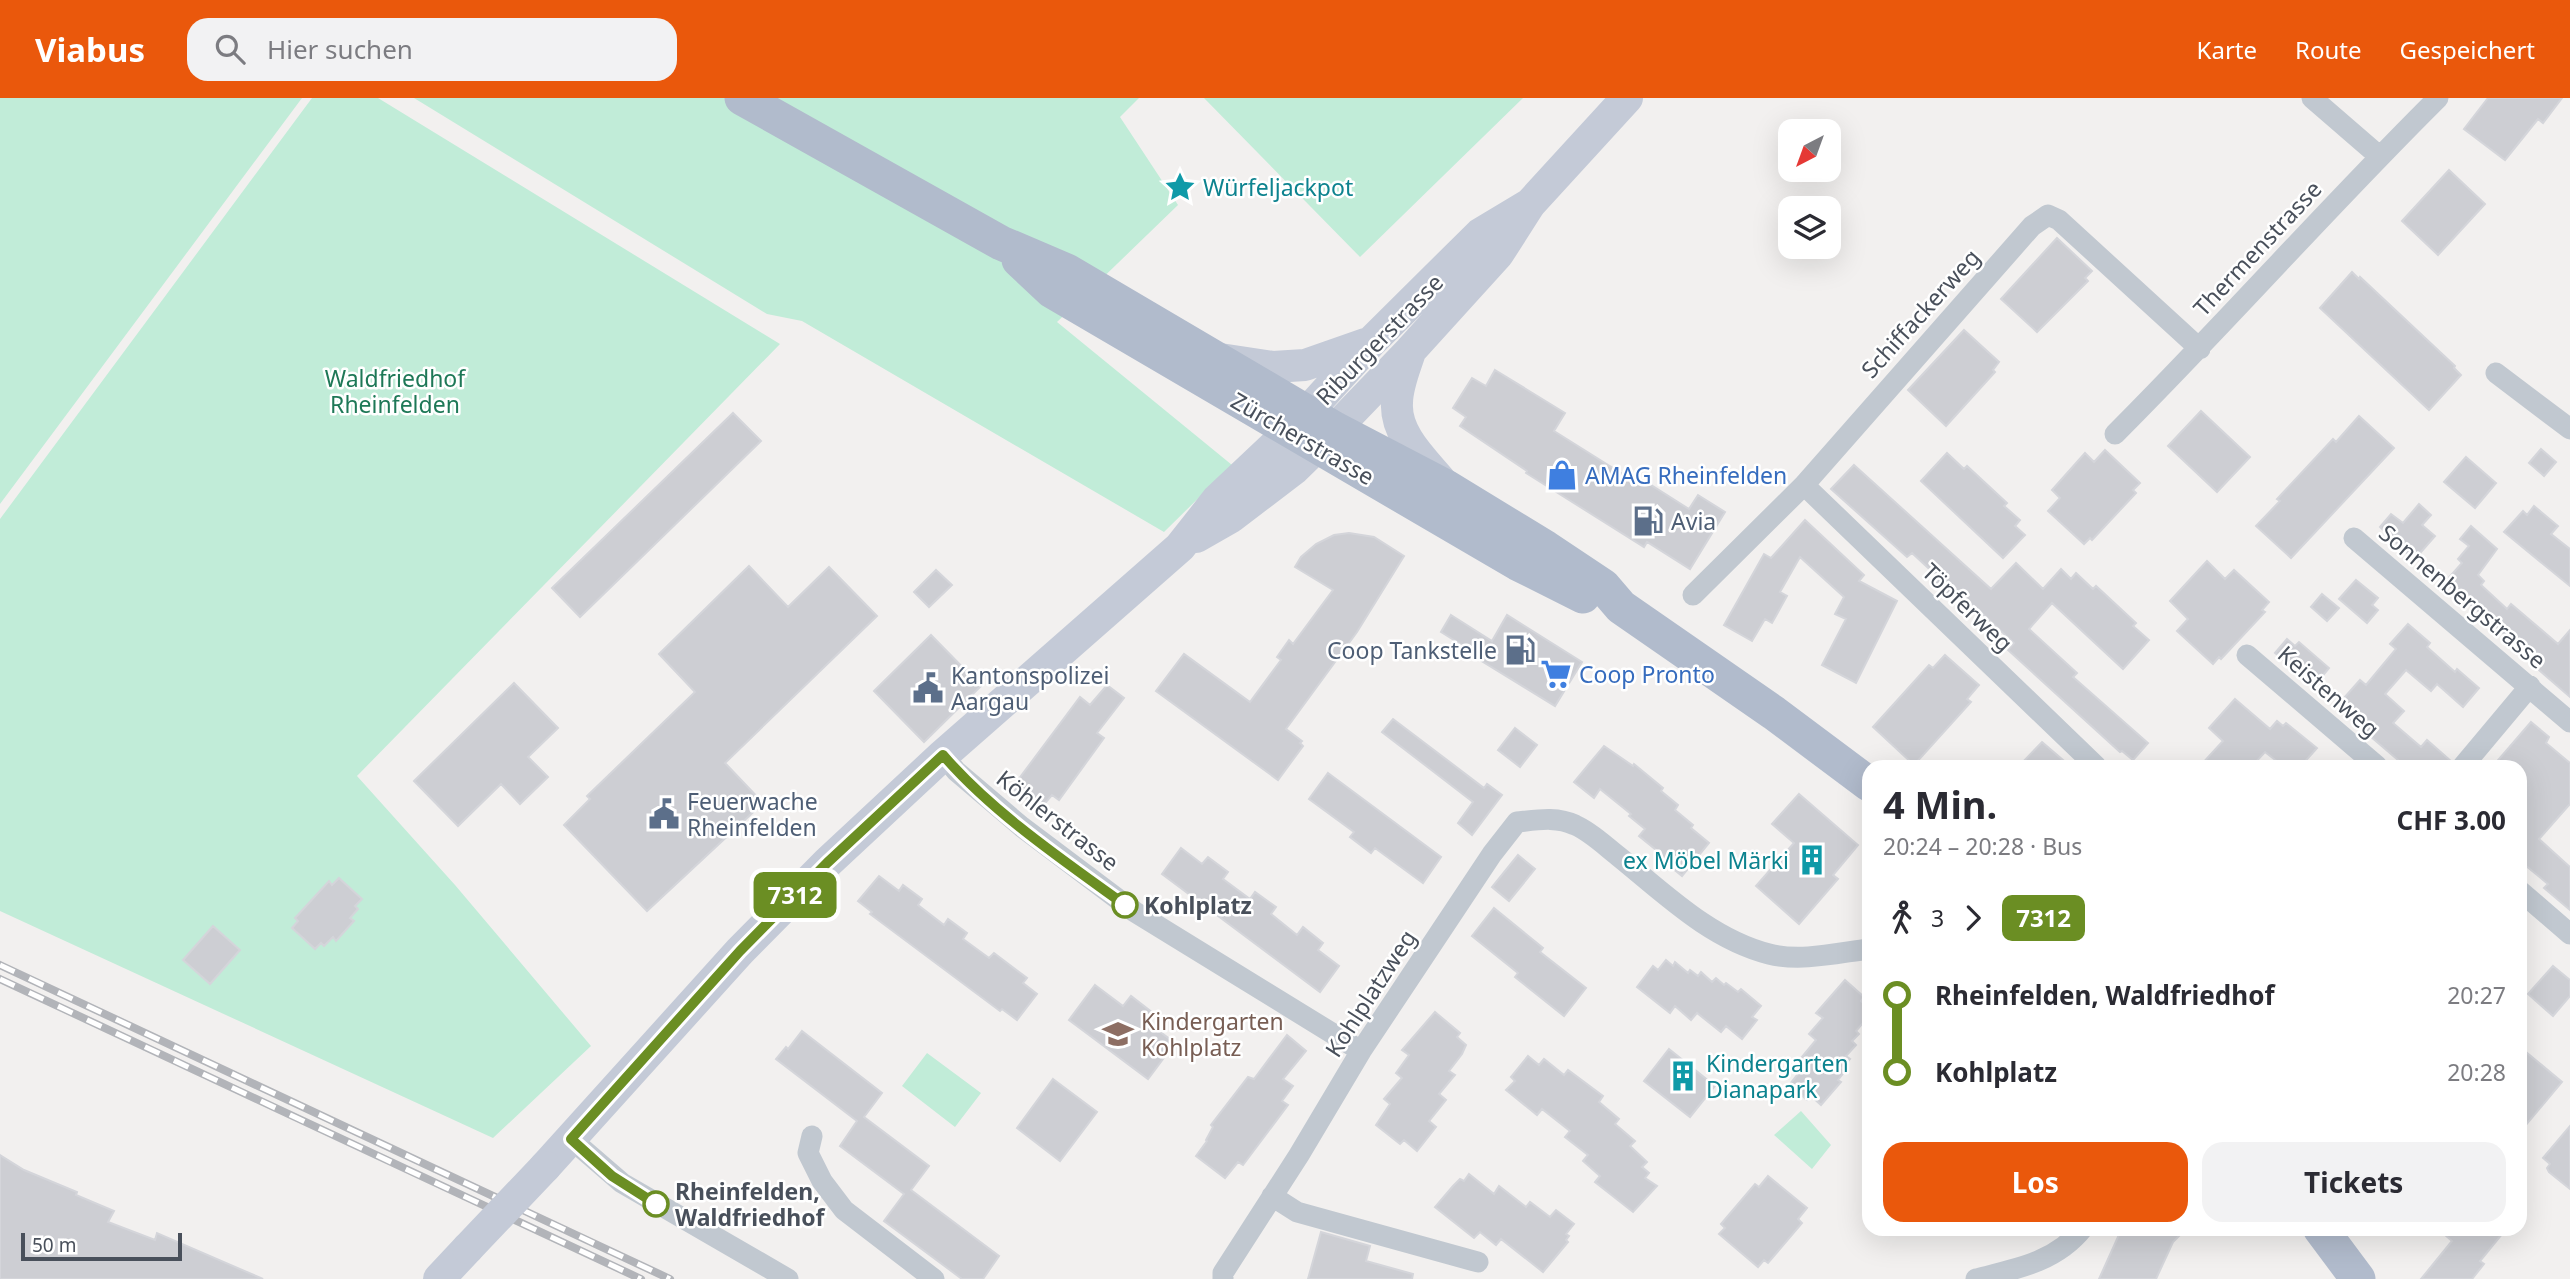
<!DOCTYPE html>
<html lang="de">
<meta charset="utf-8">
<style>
:root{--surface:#fff;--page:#f2f2f3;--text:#2b2b33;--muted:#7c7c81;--accent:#ea580c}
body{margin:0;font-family:"Noto Sans",sans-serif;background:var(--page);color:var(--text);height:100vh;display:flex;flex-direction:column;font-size:26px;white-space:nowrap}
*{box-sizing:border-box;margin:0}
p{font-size:23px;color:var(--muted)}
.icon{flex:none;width:38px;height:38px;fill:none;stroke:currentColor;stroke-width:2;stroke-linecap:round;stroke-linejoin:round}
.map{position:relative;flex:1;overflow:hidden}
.drawer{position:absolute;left:1862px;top:662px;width:665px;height:476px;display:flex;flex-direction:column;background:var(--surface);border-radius:21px;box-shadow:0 7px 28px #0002}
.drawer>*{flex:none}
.badge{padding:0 14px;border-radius:10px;font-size:24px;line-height:46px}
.needle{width:46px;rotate:221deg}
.fabs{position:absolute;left:1778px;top:21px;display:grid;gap:14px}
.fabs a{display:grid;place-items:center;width:63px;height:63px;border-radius:14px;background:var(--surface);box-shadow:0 7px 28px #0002;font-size:35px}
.scale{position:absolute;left:21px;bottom:18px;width:161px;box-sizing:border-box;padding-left:7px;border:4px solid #49505b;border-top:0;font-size:19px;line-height:24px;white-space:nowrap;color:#49505b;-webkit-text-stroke:5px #fff;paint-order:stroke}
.map>.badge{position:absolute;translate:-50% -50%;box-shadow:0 0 0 4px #fff}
.legs{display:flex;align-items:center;gap:10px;height:77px;padding:0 21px;font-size:23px}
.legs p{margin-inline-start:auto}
.head{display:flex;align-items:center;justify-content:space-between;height:119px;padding:0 21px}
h1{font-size:38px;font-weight:700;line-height:52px}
.action{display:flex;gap:14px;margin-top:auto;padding:14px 21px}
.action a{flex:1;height:80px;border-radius:21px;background:var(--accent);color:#fff;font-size:28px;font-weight:700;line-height:80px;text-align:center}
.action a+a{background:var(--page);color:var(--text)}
ul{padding:0 21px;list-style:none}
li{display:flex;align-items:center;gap:24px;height:77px;font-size:26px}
li i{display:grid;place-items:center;width:10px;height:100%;margin:0 9px;background:currentColor}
li i::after{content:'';width:18px;height:18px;margin:-9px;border:5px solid;border-radius:50%;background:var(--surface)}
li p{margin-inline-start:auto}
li:first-child i{background:linear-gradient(#0000 50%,currentColor 0)}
li:last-child i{background:linear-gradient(currentColor 50%,#0000 0)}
header{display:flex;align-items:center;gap:42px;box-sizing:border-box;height:98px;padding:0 35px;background:var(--accent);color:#fff}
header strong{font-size:33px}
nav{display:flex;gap:38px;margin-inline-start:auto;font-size:24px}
.search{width:490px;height:63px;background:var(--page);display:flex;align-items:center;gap:18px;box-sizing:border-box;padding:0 24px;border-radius:21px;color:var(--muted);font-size:26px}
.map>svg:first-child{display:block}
.green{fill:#c1ecd8}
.building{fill:#cdced3;stroke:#d4d5da;stroke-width:2}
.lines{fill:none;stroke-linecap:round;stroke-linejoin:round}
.street{stroke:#c1c8d0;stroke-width:21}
.secondary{stroke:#c4cad7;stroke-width:32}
.primary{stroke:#b1bbcc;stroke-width:35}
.rail-casing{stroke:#b2b4b9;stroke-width:8}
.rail{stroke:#fff;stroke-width:5;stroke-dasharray:16;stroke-linecap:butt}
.secondary-bridge{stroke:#c4cad7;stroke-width:32}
.line-1-casing{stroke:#fff;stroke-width:16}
.line-1{stroke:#6b8e23;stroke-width:10}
.stop-1-dot{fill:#fff;stroke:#6b8e23;stroke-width:3.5}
.labels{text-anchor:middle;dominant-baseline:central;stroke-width:5;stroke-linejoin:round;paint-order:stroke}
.culture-label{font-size:23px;fill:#0d838f;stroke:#fff;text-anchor:start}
.street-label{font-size:23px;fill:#49505b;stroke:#fff}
.park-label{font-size:23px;fill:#1e7857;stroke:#fff}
.shop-label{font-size:23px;fill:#366cbe;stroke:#fff;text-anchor:start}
.service-label{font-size:23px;fill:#4e5e75;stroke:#fff;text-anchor:start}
.stop-label{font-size:23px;font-weight:bold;fill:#49505b;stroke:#fff;text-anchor:start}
.education-label{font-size:23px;fill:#785e54;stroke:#fff;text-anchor:start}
</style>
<header>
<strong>Viabus</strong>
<div class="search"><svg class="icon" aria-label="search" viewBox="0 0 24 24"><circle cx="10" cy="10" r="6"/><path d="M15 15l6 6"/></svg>Hier suchen</div>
<nav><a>Karte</a><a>Route</a><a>Gespeichert</a></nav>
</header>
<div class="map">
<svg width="2570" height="1181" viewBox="0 0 2570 1181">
<rect width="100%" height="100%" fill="#f2f0ef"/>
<path class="green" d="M0,0H302L0,406Z
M312,0H378L780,246L357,678L455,787L591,948L493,1040L0,813V421Z
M414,0H1139L1120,19L1178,107L1057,224L1232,367L1164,434L802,223L767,216Z
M1204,0H1523L1360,159Z
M927,955L981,995L955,1029L902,988Z
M1801,1013L1831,1047L1812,1071L1774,1037Z"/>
<path class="building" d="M2488,0H2562L2543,25L2538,21L2505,62L2464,31Z
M2449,72L2485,106L2438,157L2402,123Z
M2057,140L2092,173L2085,180L2088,183L2037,234L2001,201Z
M2352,174L2359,181L2360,179L2455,268L2454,270L2461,277L2429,312L2320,210Z
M1964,232L1999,264L1993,272L1995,274L1946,328L1908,292Z
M1495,272L1565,315L1554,333L1640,387L1643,382L1689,411L1698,397L1725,414L1690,471L1647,444L1644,449L1526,375L1527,373L1460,328L1466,319L1453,310L1472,280L1486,288Z
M2201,313L2250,359L2217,394L2168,348Z
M733,315L761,343L580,519L552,490Z
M2359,318L2394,350L2291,460L2256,428L2280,403L2277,401L2333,341L2336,344Z
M2541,351L2556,364L2544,378L2529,365Z
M2105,352L2140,385L2133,392L2136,395L2092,442L2090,440L2084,446L2048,413L2060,400L2052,392L2085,355L2094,364Z
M1947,355L1964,371L1967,368L2007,405L2004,408L2020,422L2015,428L2025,437L2003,460L1921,383Z
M2466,359L2496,385L2475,410L2444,384Z
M1854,367L1991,491L2016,465L2043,491L2061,471L2071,481L2076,475L2093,491L2096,488L2136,525L2133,528L2149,542L2123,571L2052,505L2029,531L2077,575L2073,579L2148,645L2133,662L2122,653L2120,654L2008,552L2014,545L1973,507L1966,515L1935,485L1939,480L1912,455L1907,459L1831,391Z
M2419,406L2431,417L2422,427L2435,438L2414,462L2380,429L2391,416L2403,425Z
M2534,408L2558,428L2551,436L2570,451V488L2504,434L2523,413L2527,417Z
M1805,422L1864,477L1859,483L1897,503L1856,585L1822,567L1846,521L1835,516L1844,499L1800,459L1780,494L1787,498L1772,525L1765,521L1752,543L1724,527L1764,456L1771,460Z
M2471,428L2497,451L2478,477L2484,483L2481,487L2507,511L2511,506L2558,546L2570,532V599L2532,566L2535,563L2445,484L2462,465L2458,461L2469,448L2460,441Z
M1349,435L1374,439L1404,458L1357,534L1286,631L1302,643L1300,645L1303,648L1278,682L1156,593L1184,556L1250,604L1281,562L1277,559L1289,542L1293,546L1333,492L1295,469L1301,459L1316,446L1334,437Z
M2207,463L2225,481L2234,472L2269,504L2262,512L2265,514L2221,561L2219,559L2213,566L2177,533L2188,521L2170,503Z
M749,468L788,509L829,469L877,518L725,665L763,705L647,813L564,727L590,701L587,698L695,594L659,556Z
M936,472L952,487L929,509L914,494Z
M2356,482L2378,500L2372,507L2378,512L2367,525L2339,501Z
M2322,496L2339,510L2327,523L2311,509Z
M1451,517L1492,543L1507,517L1582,564L1555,608L1480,562L1481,559L1441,534Z
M2408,526L2430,545L2427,549L2455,574L2457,571L2479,590L2463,609L2437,586L2431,593L2406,572L2385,596L2404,613L2393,625L2421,649L2427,642L2451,663L2450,668H2405L2336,609L2360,582L2366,587L2396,551L2390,546Z
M931,537L981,588L924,644L874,593Z
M2287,541L2295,548L2299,544L2329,570L2314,588L2275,555Z
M1945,557L1979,587L1967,601L1971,604L1914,667L1873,629L1929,567L1933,570Z
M514,585L558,630L528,659L548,679L520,706L501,686L458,728L414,683Z
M1107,587L1124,600L1097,635L1104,640L1059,702L1052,697L1040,711L1012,690L1080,599L1090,607Z
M2235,601L2270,631L2277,623L2283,628L2286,625L2317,650L2301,668H2283L2265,654L2252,668H2200L2223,643L2209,630Z
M1393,621L1484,690L1487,686L1502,697L1472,737L1458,725L1473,704L1382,634Z
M2531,624L2549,639L2546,645L2570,665V706L2539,741L2570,769V812L2544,790L2548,786L2520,763V668H2493Z
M1515,630L1537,647L1520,669L1498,652Z
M2042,644L2070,668H2019Z
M1604,648L1633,668L1634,666L1663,690L1661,693L1678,707L1675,712L1693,727L1691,730L1709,745L1682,778L1659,759L1661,756L1639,738L1645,731L1629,718L1631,716L1600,691L1594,700L1574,684Z
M1328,675L1441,759L1423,785L1375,750L1371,755L1350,739L1354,734L1309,701Z
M1799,696L1858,747L1833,777L1838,781L1799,826L1756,788L1794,745L1772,726Z
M1181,750L1202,766L1208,759L1228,774L1223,781L1250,801L1255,794L1276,809L1271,816L1297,837L1303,829L1323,845L1318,852L1339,868L1320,894L1162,776Z
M1518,757L1535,771L1509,803L1492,789Z
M879,778L899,793L903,787L922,801L918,807L944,827L948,821L967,835L963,841L989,860L994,855L1027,880L1023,885L1037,896L1017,922L1002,911L1000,913L870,816L872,814L858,803Z
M339,780L362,801L355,808L358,811L350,820L354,823L336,843L333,839L324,848L321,845L315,851L292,830L298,823L295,820L329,783L332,787Z
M1494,810L1543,850L1540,854L1586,890L1564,918L1515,879L1518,875L1472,838Z
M213,828L240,852L210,886L183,862Z
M1666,862L1673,868L1675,864L1688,875L1690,872L1698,878L1701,874L1712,884L1716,880L1724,887L1726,885L1738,894L1741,891L1761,908L1752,919L1757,922L1742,941L1726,928L1721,934L1697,915L1691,922L1675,908L1670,915L1637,889L1653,868L1658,872Z
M2553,868L2570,882V898L2553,918L2528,896Z
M1845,882L1864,899L1861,903L1869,911V918L1856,933L1859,936L1852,943L1856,947L1846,958L1850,961L1842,970L1845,973L1838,982L1841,984L1821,1007L1811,998L1807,1002L1789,987L1802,971L1796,966L1816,942L1809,936L1823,920L1816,915Z
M1095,887L1123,908L1131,898L1153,915L1147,924L1175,945L1148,981L1069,922Z
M1435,914L1460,935L1457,939L1466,947L1462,956L1449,973L1455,977L1439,996L1446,1002L1429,1023L1436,1029L1417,1053L1404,1042L1400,1046L1376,1027L1390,1006L1384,1001L1402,980L1396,975L1409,957L1402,952Z
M802,933L882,995L864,1019L929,1068L911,1092L999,1158L983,1181H962L884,1123L904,1096L840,1048L857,1023L776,961L786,949L788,951Z
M1287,937L1306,953L1283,981L1293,988L1282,1003L1288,1007L1243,1067L1238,1064L1225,1080L1196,1058L1207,1043L1206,1042L1213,1029L1211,1027L1248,979L1254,981Z
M2520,949L2562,984L2520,1034Z
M1669,951L1715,988L1690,1019L1644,983Z
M1528,958L1539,967L1544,961L1564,977L1568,972L1603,998L1599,1004L1619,1021L1615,1026L1635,1043L1630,1048L1647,1064L1642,1069L1649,1075L1645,1080L1657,1088L1633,1114L1595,1084L1600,1078L1583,1063L1588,1057L1565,1039L1570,1033L1542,1011L1537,1017L1506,992L1515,983L1511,979Z
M1053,981L1097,1014L1060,1063L1017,1030Z
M2570,1028V1091L2549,1074L2547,1070L2550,1066L2543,1060Z
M0,1057L24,1072L77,1094L76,1097L114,1113L108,1124L155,1142L157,1135L263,1181H0Z
M1469,1076L1494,1096L1499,1088L1526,1109L1530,1104L1550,1119L1556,1112L1574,1126L1566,1136L1569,1138L1566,1142L1568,1144L1543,1174L1501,1141L1496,1147L1480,1134L1474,1140L1435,1109L1453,1088L1460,1081L1464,1083Z
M1768,1078L1807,1110L1798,1121L1802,1125L1768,1165L1764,1162L1758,1169L1719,1136L1725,1130L1721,1126L1755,1086L1759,1089Z
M2122,1130H2187L2173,1144L2156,1181H2099Z
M2437,1130H2507L2480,1163L2484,1166L2472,1181H2421L2452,1143Z
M1321,1134L1370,1148L1366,1163L1413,1176L1412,1181H1308Z"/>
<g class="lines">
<path class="street" d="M2312,0L2379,58
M2496,275L2570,331
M2115,336C2225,226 2328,109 2438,0
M1804,387L2096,668
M2354,440L2570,624
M1693,497L1804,387L2032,128L2048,117L2059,122L2200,251
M2247,557L2377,668
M943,657L956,673L1022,729L1135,814L1361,953
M2463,668L2530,588
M2520,793L2570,836
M812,1038L808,1055L822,1083L844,1112L934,1181
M571,1041L622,1085L788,1181
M1272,1098L1297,1114L1478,1164
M1223,1181V1175L1299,1057L1361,953L1492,756L1517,724C1536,722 1557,718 1575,727C1591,734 1604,747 1618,758C1664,795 1710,841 1769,856C1801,864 1837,855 1869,851
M1976,1181C2016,1171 2056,1164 2083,1130"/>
<path class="secondary" d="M1409,257C1404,272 1397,289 1397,305C1395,338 1426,364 1445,388
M1220,261L1273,269L1305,267L1365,246
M1196,439L1231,419L1294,371L1335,331L1410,253L1498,156L1530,106L1627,0
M545,1069L740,853L827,765L943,657L1180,449L1217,402L1290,333L1370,245L1480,136L1530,106
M439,1181L468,1150"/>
<path class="primary" d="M742,0L1001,145L1067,173L1335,331L1446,389L1546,450L1603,488L1621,509L1774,615L1869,686
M1019,162L1052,193L1517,465L1583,498
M2320,1130L2358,1181"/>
<g class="rail-casing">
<path id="rail" d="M0,867L670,1181
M0,881L641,1181"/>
</g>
<use href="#rail" class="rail"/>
<path class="secondary-bridge" d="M468,1150L545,1069"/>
</g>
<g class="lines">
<g class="line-1-casing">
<path id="line-1" d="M656,1106L612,1078L571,1041L740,853L827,765L943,657C992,714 1064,763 1125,807"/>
</g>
<use href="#line-1" class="line-1"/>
</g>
<defs>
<g id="sight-bare" transform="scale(2.415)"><path d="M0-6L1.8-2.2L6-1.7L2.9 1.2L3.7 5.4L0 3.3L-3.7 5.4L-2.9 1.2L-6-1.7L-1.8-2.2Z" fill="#0f9aa8" stroke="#fff" stroke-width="2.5" paint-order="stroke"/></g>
<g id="shop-bare" transform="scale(2.415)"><path d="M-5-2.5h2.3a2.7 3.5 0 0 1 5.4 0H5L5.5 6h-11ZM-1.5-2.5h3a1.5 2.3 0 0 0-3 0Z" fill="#3f7fe0" stroke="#fff" stroke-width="2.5" paint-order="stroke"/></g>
<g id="fuel-bare" transform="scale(2.415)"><path d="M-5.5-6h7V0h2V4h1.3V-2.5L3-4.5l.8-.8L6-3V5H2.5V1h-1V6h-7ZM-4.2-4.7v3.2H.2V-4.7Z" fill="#5c6f8a" stroke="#fff" stroke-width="2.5" paint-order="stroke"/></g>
<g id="supermarket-bare" transform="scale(2.415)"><path d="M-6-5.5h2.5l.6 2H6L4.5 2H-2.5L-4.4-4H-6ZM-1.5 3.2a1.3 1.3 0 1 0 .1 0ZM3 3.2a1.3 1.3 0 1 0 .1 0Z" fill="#3f7fe0" stroke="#fff" stroke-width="2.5" paint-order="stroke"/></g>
<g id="civic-bare" transform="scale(2.415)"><path d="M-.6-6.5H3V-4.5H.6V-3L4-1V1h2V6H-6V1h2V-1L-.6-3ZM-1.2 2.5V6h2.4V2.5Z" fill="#5c6f8a" stroke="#fff" stroke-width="2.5" paint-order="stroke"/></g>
<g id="building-bare" transform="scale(2.415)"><path d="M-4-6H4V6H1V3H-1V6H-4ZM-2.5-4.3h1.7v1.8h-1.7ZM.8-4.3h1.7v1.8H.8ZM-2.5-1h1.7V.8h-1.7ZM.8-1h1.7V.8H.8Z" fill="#0f9aa8" stroke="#fff" stroke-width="2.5" paint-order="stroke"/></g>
<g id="school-bare" transform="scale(2.415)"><path d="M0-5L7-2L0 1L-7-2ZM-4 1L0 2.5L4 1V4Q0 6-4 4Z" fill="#8d6e63" stroke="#fff" stroke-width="2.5" paint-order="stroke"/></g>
</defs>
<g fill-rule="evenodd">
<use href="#sight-bare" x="1180" y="89"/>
<use href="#shop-bare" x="1562" y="377"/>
<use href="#fuel-bare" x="1648" y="423"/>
<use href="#fuel-bare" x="1520" y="552"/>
<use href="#supermarket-bare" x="1556" y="576"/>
<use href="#civic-bare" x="928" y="590"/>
<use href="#civic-bare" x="664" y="716"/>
<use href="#building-bare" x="1812" y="762"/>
<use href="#school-bare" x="1118" y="936"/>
<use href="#building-bare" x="1683" y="978"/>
</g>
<g class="stop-1-dot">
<circle cx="1125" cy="807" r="12"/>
<circle cx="656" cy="1106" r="12"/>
</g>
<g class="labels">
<g class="culture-label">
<text x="1203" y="89">Würfeljackpot</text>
<text x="1789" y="762" text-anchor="end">ex Möbel Märki</text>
<text x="1706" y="965">Kindergarten<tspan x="1706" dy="26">Dianapark</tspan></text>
</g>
<g class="street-label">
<text transform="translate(2257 150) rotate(-47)">Thermenstrasse</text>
<text transform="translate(1920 215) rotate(-48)">Schiffackerweg</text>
<text transform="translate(1379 241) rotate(-46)">Riburgerstrasse</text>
<text transform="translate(1303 340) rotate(30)">Zürcherstrasse</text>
<text transform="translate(2463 498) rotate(40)">Sonnenbergstrasse</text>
<text transform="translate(1968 509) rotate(44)">Töpferweg</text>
<text transform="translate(2329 593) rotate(41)">Keistenweg</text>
<text transform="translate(1058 722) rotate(38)">Köhlerstrasse</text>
<text transform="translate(1370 895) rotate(-57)">Kohlplatzweg</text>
</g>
<g class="park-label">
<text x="395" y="280">Waldfriedhof<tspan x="395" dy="26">Rheinfelden</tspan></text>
</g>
<g class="shop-label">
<text x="1585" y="377">AMAG Rheinfelden</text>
<text x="1579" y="576">Coop Pronto</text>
</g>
<g class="service-label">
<text x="1671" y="423">Avia</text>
<text x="1497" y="552" text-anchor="end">Coop Tankstelle</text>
<text x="951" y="577">Kantonspolizei<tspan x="951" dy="26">Aargau</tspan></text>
<text x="687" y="703">Feuerwache<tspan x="687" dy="26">Rheinfelden</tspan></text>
</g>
<g class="stop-label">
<text x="1144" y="807">Kohlplatz</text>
<text x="675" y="1093">Rheinfelden,<tspan x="675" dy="26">Waldfriedhof</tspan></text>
</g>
<g class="education-label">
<text x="1141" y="923">Kindergarten<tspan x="1141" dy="26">Kohlplatz</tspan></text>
</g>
</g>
</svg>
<div class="fabs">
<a><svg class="needle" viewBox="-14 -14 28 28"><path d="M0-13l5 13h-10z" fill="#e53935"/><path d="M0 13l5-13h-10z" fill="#7c7c81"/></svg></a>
<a><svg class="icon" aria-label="layers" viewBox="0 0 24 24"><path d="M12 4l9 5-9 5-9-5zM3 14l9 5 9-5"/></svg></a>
</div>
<div class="scale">50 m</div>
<b class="badge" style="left:795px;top:797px;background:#6b8e23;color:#fff">7312</b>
<section class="drawer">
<div class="head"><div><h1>4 Min.</h1><p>20:24 – 20:28 · Bus</p></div><b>CHF 3.00</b></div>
<div class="legs"><svg class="icon" aria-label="walk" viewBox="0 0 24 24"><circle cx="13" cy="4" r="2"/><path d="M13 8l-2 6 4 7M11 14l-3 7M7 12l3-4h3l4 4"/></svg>3<svg class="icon" aria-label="forward" viewBox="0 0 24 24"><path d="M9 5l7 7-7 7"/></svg><b class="badge" style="background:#6b8e23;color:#fff">7312</b></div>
<ul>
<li><i style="color:#6b8e23"></i><b>Rheinfelden, Waldfriedhof</b><p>20:27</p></li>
<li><i style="color:#6b8e23"></i><b>Kohlplatz</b><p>20:28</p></li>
</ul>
<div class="action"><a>Los</a><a>Tickets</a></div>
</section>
</div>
